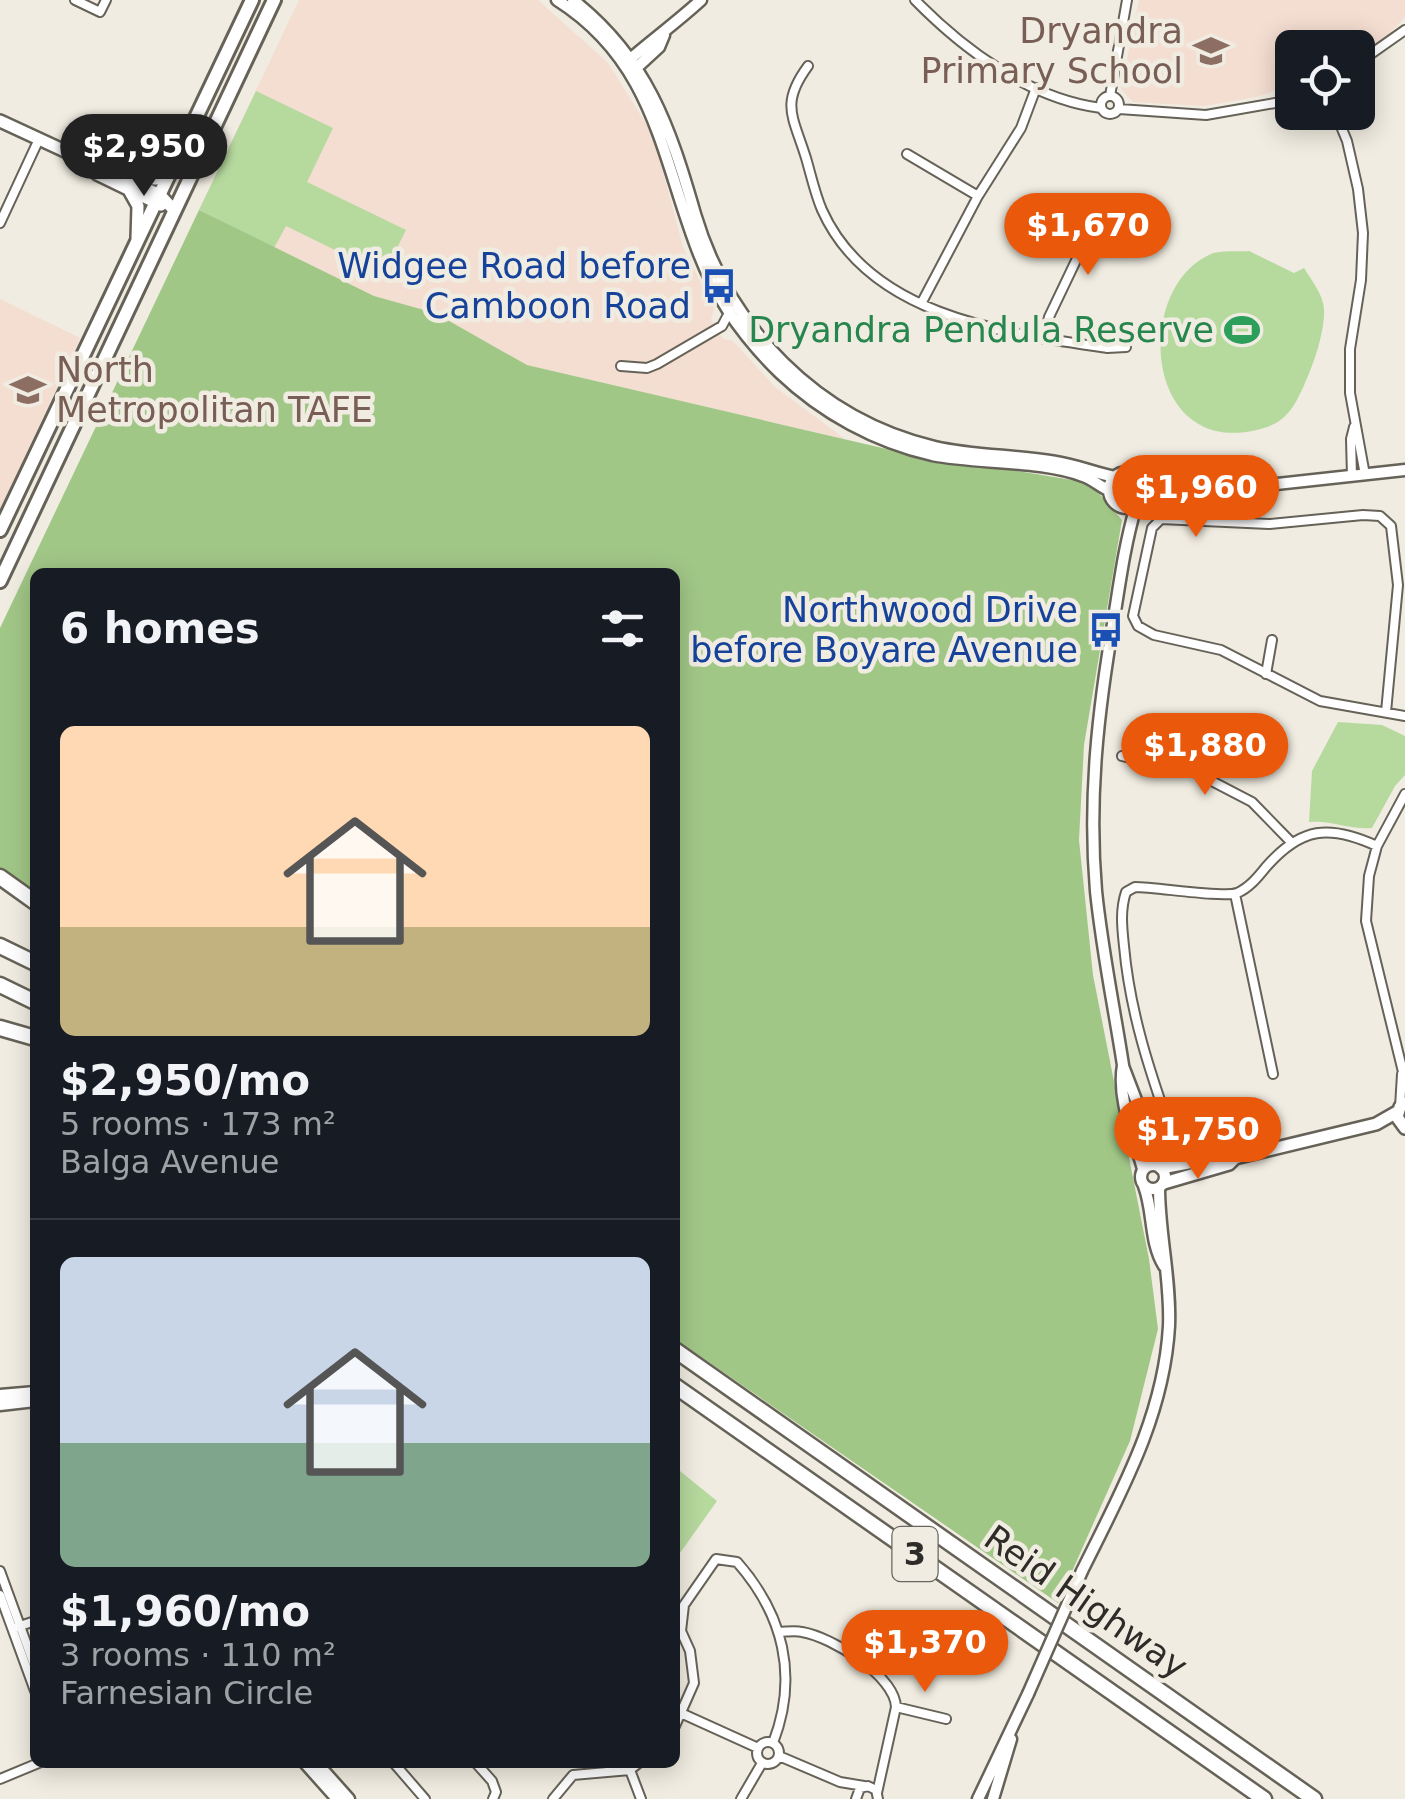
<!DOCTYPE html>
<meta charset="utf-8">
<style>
:root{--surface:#171b24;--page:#20242c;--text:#f1f3f6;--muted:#9ea1a6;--line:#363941;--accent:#ea580c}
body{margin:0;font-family:"DejaVu Sans",sans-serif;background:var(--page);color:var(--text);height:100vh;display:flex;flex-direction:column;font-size:38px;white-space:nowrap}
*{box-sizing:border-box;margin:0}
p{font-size:32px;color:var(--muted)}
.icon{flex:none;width:55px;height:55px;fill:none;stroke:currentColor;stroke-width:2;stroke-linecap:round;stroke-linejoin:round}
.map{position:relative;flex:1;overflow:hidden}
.sheet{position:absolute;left:30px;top:568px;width:650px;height:1200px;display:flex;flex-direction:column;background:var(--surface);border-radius:15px;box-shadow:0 5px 25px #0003}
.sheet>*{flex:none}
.controls{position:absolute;left:1275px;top:30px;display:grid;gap:20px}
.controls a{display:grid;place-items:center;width:100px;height:100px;border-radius:15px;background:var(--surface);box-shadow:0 5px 25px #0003;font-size:50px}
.price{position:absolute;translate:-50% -85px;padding:0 22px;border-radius:35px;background:var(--accent);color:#fff;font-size:32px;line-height:65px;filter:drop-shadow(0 2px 5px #0008)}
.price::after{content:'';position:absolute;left:50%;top:60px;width:30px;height:22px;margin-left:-15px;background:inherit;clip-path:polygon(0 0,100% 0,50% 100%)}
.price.selected{background:#222;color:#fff}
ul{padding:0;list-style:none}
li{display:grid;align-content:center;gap:20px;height:530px;padding:0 30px}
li+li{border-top:2px solid var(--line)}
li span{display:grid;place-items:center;height:310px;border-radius:15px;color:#555}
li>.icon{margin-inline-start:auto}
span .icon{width:180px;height:180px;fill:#fffc;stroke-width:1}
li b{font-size:42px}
h2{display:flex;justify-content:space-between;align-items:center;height:120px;padding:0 30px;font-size:42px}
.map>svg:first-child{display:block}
.education{fill:#f4ddd1}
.green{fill:#b6d99e}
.forest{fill:#a1c787}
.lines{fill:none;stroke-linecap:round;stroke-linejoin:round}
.minor-casing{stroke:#666258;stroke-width:12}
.tertiary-casing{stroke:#666258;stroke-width:15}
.secondary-casing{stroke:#666258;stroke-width:16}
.primary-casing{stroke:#666258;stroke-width:18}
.motorway-casing{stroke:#666258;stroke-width:19}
.minor{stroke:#fff;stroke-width:8}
.tertiary{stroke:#fff;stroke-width:10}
.secondary{stroke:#fff;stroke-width:11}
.primary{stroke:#fff;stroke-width:12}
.motorway{stroke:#fff;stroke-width:14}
.tertiary-bridge-casing{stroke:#666258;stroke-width:15;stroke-linecap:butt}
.tertiary-bridge{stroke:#fff;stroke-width:10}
.labels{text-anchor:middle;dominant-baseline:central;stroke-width:9;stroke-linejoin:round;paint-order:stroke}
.shield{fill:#f0ece1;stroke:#686660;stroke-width:2.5}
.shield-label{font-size:32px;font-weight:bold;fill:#2e2c28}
.education-label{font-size:35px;fill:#785e54;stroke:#f0ece1;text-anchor:end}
.transit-label{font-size:35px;fill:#164399;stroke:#f0ece1;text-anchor:end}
.leisure-label{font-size:35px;fill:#27864d;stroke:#f0ece1;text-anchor:end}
.street-label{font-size:35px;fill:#2e2c28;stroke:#f0ece1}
</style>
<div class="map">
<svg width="1405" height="1799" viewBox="0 0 1405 1799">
<rect width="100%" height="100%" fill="#f0ece1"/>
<!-- education -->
<path class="education" d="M299 0H538L608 63 653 135 683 247 714 309 711 320 723 339 733 341 775 387 845 439 527 365 435 313 374 296 199 210Z
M1139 0H1405V17L1390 33 1358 55V48H1292V85L1256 97 1204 106 1133 102 1121 89Z
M0 299 80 338 0 509Z"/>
<!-- green -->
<path class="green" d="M256 91 333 128 307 182 406 230 384 274 286 226 274 248 199 210Z
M1249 251 1294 273 1304 268C1311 280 1323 294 1324 309 1325 328 1316 358 1308 376 1293 411 1286 426 1246 432 1142 446 1136 286 1211 254 1221 250 1238 252 1249 251Z
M1338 722 1382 725 1405 736V775L1395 786 1372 828C1350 830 1331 820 1309 822L1312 771Z
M675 1467 717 1501 675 1560Z"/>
<!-- forest -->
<path class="forest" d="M199 210 374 296 435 313 527 365 891 450 1090 483 1122 520 1084 745 1079 840 1093 975 1149 1259 1158 1329 1130 1441 1058 1603 675 1339V572H35V898L0 874V628Z"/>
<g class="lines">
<defs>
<path id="minor" d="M75 0 100 12 106 0
M915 0C964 50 1030 99 1101 108
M1358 63 1405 30
M808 66C780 104 793 116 806 158 811 175 815 194 822 210 870 317 1005 333 1107 348L1126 347
M1101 105a9 9 0 1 1 18 0a9 9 0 1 1-18 0Z
M1110 96 1127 0
M1119 109 1206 115 1292 100
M1335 112 1347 141 1358 189 1363 233 1361 280 1350 349V393L1365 475
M907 154 978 196
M0 223 39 139
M922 302 978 196 1021 128 1036 88
M1044 339 1049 317 1092 227 1104 223 1141 230
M621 366 647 368 657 364 722 326 729 313
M1352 476 1351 439 1354 427
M1266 674 1272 640
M1386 712 1398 585 1391 526 1380 516 1363 515 1269 524 1161 519 1152 528 1133 616 1138 626 1154 635 1221 650 1320 701 1405 716
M1122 756 1143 761 1177 763 1252 802 1290 841
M1405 794 1377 846 1369 876 1366 921 1405 1080
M1235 894 1273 1074
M1400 1107 1402 1074
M1172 1135C1150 1072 1130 1013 1124 946 1122 927 1120 910 1126 892L1135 887C1156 887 1223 898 1237 893 1249 888 1258 877 1266 867 1301 827 1329 824 1377 846
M0 1571 35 1667
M0 1595 35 1691
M17 1627 35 1621
M779 1632C786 1632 795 1630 802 1632 832 1637 895 1676 896 1707L877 1793
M896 1707 946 1719
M683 1714 758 1748
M675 1726 694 1683 690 1651 681 1631 684 1605 716 1559 737 1562C783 1614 799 1676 773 1743
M757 1753a11 11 0 1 1 22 0a11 11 0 1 1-22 0Z
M779 1756 840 1782 864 1786
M393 1762 425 1799
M475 1762 492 1781 496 1792 493 1799
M630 1770 641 1799
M0 1779 41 1762
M553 1799 573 1775 630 1770 640 1762
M741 1799 762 1763
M856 1799 860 1788 868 1786 876 1790 878 1799"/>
<path id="tertiary" d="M557 0C655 62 661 157 699 254 716 298 745 339 780 373 822 413 875 442 932 455 978 464 1041 460 1083 476 1092 479 1101 487 1110 491
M573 0C647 58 670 127 695 214 729 328 817 419 935 447 974 456 1016 455 1056 462 1076 465 1095 473 1115 477
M628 61C652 40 677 22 701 0
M633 71 659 47 664 35
M1109 490a18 18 0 1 1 36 0a18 18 0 1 1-36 0Z
M1142 480 1165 478 1176 482 1268 485 1405 470
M1145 493 1175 482
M1136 506C1125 543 1120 580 1114 618 1098 710 1088 798 1096 891 1102 950 1114 1007 1123 1065 1117 1100 1134 1136 1143 1169
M1123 1066 1146 1126 1148 1153 1154 1165
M1141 1177a12 12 0 1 1 24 0a12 12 0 1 1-24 0Z
M1144 1186C1154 1212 1149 1241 1164 1266
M0 1395 35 1392
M0 1405 35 1401
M1082 1571C1121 1492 1164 1416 1169 1326 1171 1279 1159 1234 1159 1188
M304 1762 337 1799
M316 1762 349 1799
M978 1799 1028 1694
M993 1799 1011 1739"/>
<path id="secondary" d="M0 121 160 195 174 210
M97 174 161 205
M130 177 155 179 169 176
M129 190 138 206 137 238
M1405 1103 1400 1107 1397 1117 1405 1128
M1161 1168 1226 1156 1235 1158
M1164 1183 1229 1164 1235 1158 1376 1124 1397 1112"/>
<path id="primary" d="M0 530 252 0
M0 581 274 0"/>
<path id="motorway" d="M0 877 35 902
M0 946 35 963
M0 985 35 1002
M0 1028 35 1038
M675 1350 1314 1799
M675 1386 1264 1799"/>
</defs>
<!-- minor casing -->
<use href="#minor" class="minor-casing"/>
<!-- tertiary casing -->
<use href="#tertiary" class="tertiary-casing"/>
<!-- secondary casing -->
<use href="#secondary" class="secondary-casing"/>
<!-- primary casing -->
<use href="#primary" class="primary-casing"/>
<!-- motorway casing -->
<use href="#motorway" class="motorway-casing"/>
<!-- minor -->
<use href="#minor" class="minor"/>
<!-- tertiary -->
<use href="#tertiary" class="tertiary"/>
<!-- secondary -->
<use href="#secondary" class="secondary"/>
<!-- primary -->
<use href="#primary" class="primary"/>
<!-- motorway -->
<use href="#motorway" class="motorway"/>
<defs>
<path id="tertiary-bridge" d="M1028 1694 1082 1571"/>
</defs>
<!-- tertiary-bridge casing -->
<use href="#tertiary-bridge" class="tertiary-bridge-casing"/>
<!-- tertiary-bridge -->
<use href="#tertiary-bridge" class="tertiary-bridge"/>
</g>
<!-- icons -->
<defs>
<symbol id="school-bare" viewBox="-9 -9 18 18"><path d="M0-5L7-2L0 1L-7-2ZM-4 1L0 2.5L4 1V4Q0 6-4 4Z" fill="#8d6e63" stroke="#f0ece1" stroke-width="2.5" paint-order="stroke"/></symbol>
<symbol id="bus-bare" viewBox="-9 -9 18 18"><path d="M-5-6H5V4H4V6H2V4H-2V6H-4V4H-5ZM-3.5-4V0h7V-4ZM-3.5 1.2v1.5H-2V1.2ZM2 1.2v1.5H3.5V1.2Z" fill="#1a4fb4" stroke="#f0ece1" stroke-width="2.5" paint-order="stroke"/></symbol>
<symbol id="stadium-bare" viewBox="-9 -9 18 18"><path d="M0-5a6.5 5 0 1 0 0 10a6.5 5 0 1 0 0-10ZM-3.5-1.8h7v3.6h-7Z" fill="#2e9e5b" stroke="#f0ece1" stroke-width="2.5" paint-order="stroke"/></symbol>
<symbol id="university-bare" viewBox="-9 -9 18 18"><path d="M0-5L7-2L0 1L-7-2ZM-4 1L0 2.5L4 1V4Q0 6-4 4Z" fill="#8d6e63" stroke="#f0ece1" stroke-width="2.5" paint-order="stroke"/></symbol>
</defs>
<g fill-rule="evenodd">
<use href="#school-bare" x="1186" y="26" width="50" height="50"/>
<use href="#bus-bare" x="694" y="261" width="50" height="50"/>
<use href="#stadium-bare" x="1217" y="305" width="50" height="50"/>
<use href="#university-bare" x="3" y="365" width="50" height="50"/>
<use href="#bus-bare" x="1081" y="605" width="50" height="50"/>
</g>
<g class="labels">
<!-- shield labels -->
<rect class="shield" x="892.5" y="1527" width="45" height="54" rx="8"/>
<g class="shield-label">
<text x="915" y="1554">3</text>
</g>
<!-- education labels -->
<g class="education-label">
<text x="1183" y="31">Dryandra<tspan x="1183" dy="40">Primary School</tspan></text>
<text x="56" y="370" text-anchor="start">North<tspan x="56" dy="40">Metropolitan TAFE</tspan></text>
</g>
<!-- transit labels -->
<g class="transit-label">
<text x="691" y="266">Widgee Road before<tspan x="691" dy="40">Camboon Road</tspan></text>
<text x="1078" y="610">Northwood Drive<tspan x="1078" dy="40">before Boyare Avenue</tspan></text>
</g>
<!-- leisure labels -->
<g class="leisure-label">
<text x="1214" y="330">Dryandra Pendula Reserve</text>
</g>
<!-- street labels -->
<g class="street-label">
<text transform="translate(1086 1602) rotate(35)">Reid Highway</text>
</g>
</g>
</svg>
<div class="controls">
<a><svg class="icon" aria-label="locate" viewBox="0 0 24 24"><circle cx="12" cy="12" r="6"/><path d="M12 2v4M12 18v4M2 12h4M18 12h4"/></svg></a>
</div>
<b class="price selected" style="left:144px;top:199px">$2,950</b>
<b class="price" style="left:1088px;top:278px">$1,670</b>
<b class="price" style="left:1196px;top:540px">$1,960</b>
<b class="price" style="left:1205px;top:798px">$1,880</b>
<b class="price" style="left:1198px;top:1182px">$1,750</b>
<b class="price" style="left:925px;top:1695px">$1,370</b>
<section class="sheet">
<h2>6 homes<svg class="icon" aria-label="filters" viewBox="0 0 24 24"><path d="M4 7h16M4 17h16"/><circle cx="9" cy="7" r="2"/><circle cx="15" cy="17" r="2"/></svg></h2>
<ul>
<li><span style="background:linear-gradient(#ffd9b3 65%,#c2b280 0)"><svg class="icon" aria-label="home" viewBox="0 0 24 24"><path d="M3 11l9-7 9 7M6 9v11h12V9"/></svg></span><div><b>$2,950/mo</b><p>5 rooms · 173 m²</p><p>Balga Avenue</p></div></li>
<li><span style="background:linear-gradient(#c9d6e8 60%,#7fa58c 0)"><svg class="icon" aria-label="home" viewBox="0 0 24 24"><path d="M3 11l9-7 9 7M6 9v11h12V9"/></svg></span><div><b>$1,960/mo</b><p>3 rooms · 110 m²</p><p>Farnesian Circle</p></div></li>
</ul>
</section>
</div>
